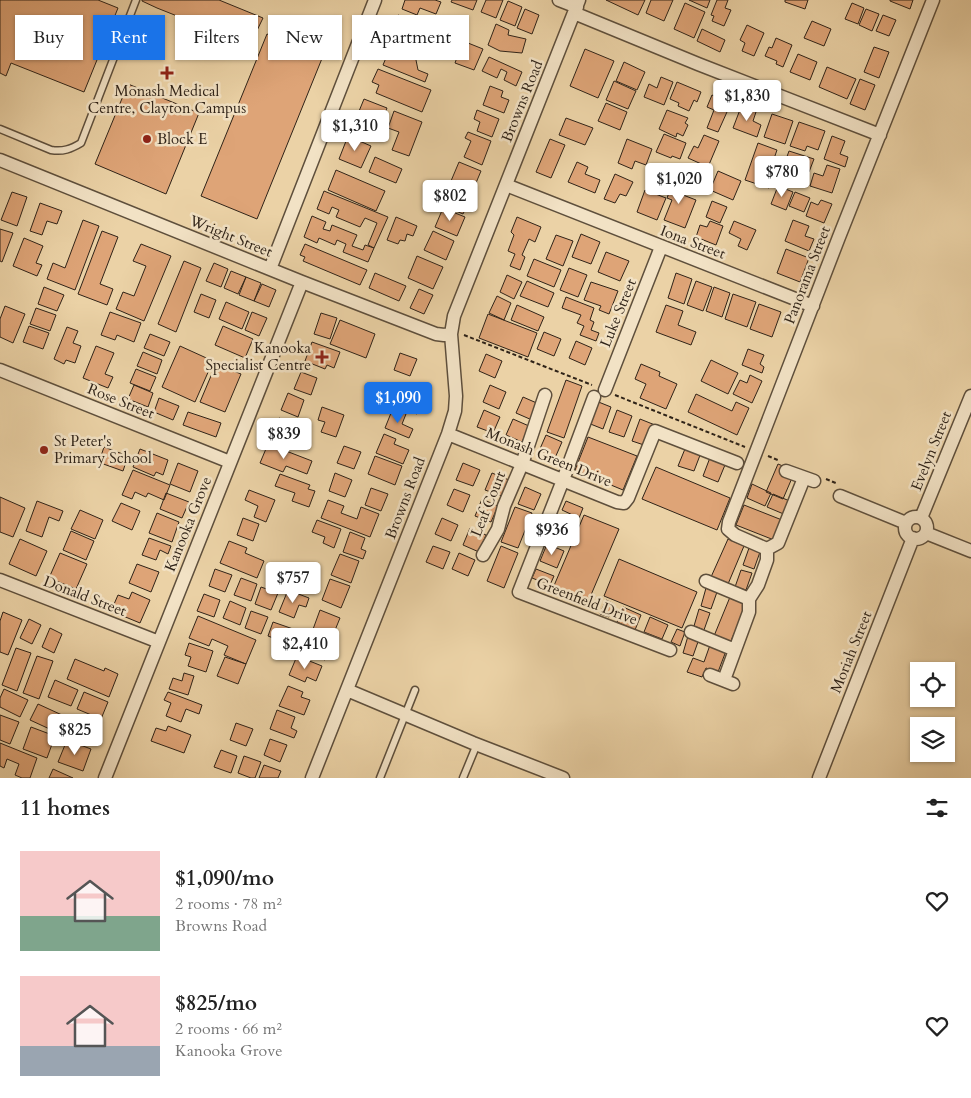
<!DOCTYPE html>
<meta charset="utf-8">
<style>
:root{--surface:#fff;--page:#f6f6f6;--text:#222;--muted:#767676;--accent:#1a73e8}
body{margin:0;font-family:Cardo,serif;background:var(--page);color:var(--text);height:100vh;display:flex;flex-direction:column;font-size:19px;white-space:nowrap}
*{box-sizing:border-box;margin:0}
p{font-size:16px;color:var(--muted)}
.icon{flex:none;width:28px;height:28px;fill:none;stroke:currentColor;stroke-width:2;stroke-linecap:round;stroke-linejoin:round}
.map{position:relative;height:778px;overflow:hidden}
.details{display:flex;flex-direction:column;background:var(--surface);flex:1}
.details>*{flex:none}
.hud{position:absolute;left:15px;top:15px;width:500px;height:45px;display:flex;gap:10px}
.fabs{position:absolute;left:910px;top:662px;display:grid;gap:10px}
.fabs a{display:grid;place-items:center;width:45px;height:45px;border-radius:0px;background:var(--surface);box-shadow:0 1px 4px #0004;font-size:25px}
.price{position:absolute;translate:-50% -42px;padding:0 11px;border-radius:5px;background:#fff;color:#222;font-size:16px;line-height:32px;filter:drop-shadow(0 1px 2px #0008)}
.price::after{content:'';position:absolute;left:50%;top:30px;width:15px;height:11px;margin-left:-8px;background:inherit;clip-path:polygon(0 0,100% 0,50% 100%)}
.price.selected{background:var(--accent);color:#fff}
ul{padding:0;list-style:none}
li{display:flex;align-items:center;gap:15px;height:125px;padding:0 20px}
li span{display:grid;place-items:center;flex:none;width:140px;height:100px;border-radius:0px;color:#555}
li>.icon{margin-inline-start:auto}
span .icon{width:60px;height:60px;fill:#fffc;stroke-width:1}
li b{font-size:21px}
h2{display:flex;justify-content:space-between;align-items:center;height:60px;padding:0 20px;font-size:21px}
.tag{padding:0 18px;border-radius:0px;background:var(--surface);box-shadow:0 1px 4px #0004;font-size:18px;line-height:45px}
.tag.selected{background:var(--accent);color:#fff}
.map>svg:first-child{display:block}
.building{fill:#dea477;stroke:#2f2318}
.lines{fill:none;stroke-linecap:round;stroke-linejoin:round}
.lane-casing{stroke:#5e4f3c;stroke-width:9}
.street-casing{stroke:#5e4f3c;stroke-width:15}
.path{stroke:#2f2318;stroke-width:2;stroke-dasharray:4 2.5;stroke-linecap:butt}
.lane{stroke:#f2e2c5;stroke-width:6}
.street{stroke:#f2e2c5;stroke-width:12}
.poi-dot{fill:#8f2418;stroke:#f2e2c5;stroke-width:2}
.labels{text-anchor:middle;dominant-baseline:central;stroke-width:5;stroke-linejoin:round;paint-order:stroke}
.poi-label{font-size:15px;fill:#2f2318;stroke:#f2e2c5;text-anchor:start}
.street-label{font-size:15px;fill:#2f2318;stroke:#f2e2c5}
</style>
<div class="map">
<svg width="971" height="778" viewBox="0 0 971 778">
<rect width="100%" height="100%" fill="#ebd2a6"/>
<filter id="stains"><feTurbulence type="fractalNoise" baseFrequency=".004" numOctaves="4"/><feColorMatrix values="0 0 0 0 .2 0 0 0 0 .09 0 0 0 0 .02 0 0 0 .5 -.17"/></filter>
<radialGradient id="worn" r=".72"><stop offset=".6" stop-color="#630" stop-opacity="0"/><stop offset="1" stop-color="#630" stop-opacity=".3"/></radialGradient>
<!-- building -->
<path class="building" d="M0 0H98L118 8 84 92 11 63 6 76 0 73Z
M142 0H219L263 18 250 45 157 8 142 1Z
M405 0H435L441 2 436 14 420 8 417 15 402 9Z
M452 0H477L473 10 451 2Z
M486 0H503L496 18 481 12Z
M606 0H645L638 15Z
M651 0H673L664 21 646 13Z
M689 0H710L707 8Z
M717 0H728L725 8 731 10 724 26 712 21 714 16 711 15Z
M785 0H808L805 9 785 2Z
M890 0H913L910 9 890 1Z
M508 1 522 7 515 26 500 20Z
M685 3 705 12 694 38 674 29Z
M852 3 864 8 858 24 845 19Z
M525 9 539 15 532 34 517 28Z
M866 9 879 14 872 31 859 25Z
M398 15 419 23 413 41 391 33Z
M883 15 896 20 889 36 876 31Z
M812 21 831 29 824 46 804 38Z
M496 24 509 30 508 35 526 39 522 53 500 51 488 45Z
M747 25 764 33 754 56 742 51 745 43 740 40Z
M702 29 725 40 720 52 697 41Z
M424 31 451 44 445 57 418 44Z
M267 34 323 56 257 219 201 196Z
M776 38 792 45 783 67 776 64 777 61 765 56 769 47 772 48Z
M463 41 483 49 474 70 455 63Z
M391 46 415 55 418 70 428 74 425 82 383 65Z
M874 47 889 52 879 78 864 72Z
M585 49 614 61 598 98 570 86Z
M798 54 817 62 810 80 790 72Z
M489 57 522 72 516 86 504 80 507 72 501 69 497 78 482 71Z
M624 62 645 72 637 90 616 81Z
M827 67 856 79 847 99 819 87Z
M378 69 431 90 422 112 376 93 379 85 372 82Z
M661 77 673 82 664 105 644 97 649 84 657 88Z
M860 79 875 85 865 110 850 104Z
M614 81 636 91 628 109 606 100Z
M677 82 701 92 697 102 694 100 689 111 678 106 679 103 670 99Z
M128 84 199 113 166 194 95 164Z
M490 86 503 91 501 97 509 100 504 113 483 105Z
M712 95 731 103 718 132 707 128 714 110 707 107Z
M364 99 387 108 378 130 355 121Z
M606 103 627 112 620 130 598 121Z
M741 107 756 112 753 121 761 125 757 137 733 128Z
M477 110 499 119 492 137 477 131 480 122 474 119Z
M667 110 688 118 685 123 688 125 683 136 677 133 676 137 659 129Z
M394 111 422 122 409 156 392 150 399 132 388 128Z
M772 114 793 121 785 144 764 137Z
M566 118 593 128 585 145 559 135Z
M799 122 825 131 818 150 807 146 805 151 790 146Z
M468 132 491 141 482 165 464 157 471 141 465 138Z
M664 134 686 143 680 159 672 156 671 158 656 152Z
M704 135 719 141 708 167 688 158 694 146 698 148Z
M348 136 371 146 361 168 339 159Z
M832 136 845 141 840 154 848 157 845 167 824 159Z
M550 139 565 145 551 178 536 172Z
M627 139 652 149 646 165 635 161 632 169 618 163Z
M758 143 777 150 769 173 773 174 769 188 745 180Z
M789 151 814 159 809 172 800 169 796 181 780 176Z
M375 157 402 169 396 183 369 172Z
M459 162 481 171 473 190 451 181Z
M577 162 588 167 585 174 600 180 595 193 568 182Z
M827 165 840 169 832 193 810 186 814 173 823 176Z
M336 170 385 191 376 211 328 190Z
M718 171 741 181 733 200 710 190Z
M615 174 633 182 626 196 620 194 615 203 604 199Z
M676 175 684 178 678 193 696 200 685 228 664 220 672 200 667 198Z
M450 186 472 195 463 214 442 205Z
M778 186 793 192 786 210 771 204Z
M645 190 666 198 657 220 637 212Z
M324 191 388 217 374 248 368 245 377 223 365 218 360 227 336 217 339 210 332 207 329 214 317 209Z
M12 192 27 197 17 226 1 220Z
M795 192 810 198 804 212 789 206Z
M821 200 832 204 824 223 806 216 811 202 818 205Z
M712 201 727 207 720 223 706 217Z
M40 203 62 211 57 224 47 221 42 235 30 231Z
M443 208 465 217 457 236 435 227Z
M312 216 326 222 323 229 330 231 332 225 357 235 352 246 363 250 365 245 374 248 368 262 343 252 346 244 337 240 335 245 319 238 317 243 304 237Z
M396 217 417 226 413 236 407 234 405 241 400 240 398 244 387 240Z
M517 217 541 227 535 242 529 239 522 255 525 257 520 270 510 266 515 254 508 251 514 235 511 232Z
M83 220 99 226 75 290 47 279 53 263 65 268Z
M793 220 809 226 805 236 814 239 809 251 785 241Z
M710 221 723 226 716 245 696 237 700 225 707 227Z
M734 221 756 230 747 250 738 246 741 239 729 233Z
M0 229 13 233 2 262 0 261Z
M102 231 118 237 100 284 113 289 107 305 78 294Z
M433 231 454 241 446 260 424 250Z
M581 234 600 242 591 264 572 257Z
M556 235 573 241 563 266 546 259Z
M24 238 43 246 36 263 42 265 37 276 13 266Z
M141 244 171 256 144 321 116 309 123 292 134 296 146 266 133 261Z
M305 244 367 270 360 285 303 261 305 257 300 255Z
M786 249 809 258 800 282 777 273Z
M606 252 629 261 620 281 598 272Z
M417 256 443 267 433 289 408 278Z
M534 259 561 270 554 287 527 276Z
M184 261 201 268 176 332 158 324Z
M214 263 228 269 221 287 206 281Z
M569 268 587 275 578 297 560 290Z
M231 271 246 277 238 294 224 288Z
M375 273 406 286 399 301 369 288Z
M676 273 692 279 684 304 668 298Z
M507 275 522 282 514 299 500 292Z
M246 277 261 283 254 301 239 295Z
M527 281 554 293 548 307 520 296Z
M696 281 712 287 703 311 687 305Z
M591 282 618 291 609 314 599 310 601 306 584 300Z
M262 284 276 290 269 307 254 301Z
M44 287 64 295 57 311 38 304Z
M714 287 730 293 722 317 706 311Z
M419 289 433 295 424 314 410 308Z
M201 294 216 300 209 318 194 312Z
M733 294 756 302 747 327 725 319Z
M497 296 511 303 504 320 489 313Z
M566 297 594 308 590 320 594 322 591 330 599 333 596 341 580 335 584 326 577 323 581 315 562 308Z
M226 302 249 312 242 329 219 319Z
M759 304 781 312 772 337 750 329Z
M517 305 544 317 538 331 511 320Z
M666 305 683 311 678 325 696 332 691 345 656 332Z
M5 306 25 314 13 343 0 337V319Z
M36 308 56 315 50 331 30 324Z
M110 312 141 323 134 342 117 335 115 340 101 335Z
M252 312 267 318 259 336 245 330Z
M321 313 337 318 330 339 314 334Z
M488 314 537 333 528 357 479 338Z
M340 320 375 334 366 358 330 344Z
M29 326 49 333 43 349 23 342Z
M223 326 253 339 245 358 215 345Z
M67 327 78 331 73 343 81 346 75 363 66 360 64 364 54 359Z
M544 332 561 339 554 356 537 349Z
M150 334 170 342 164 356 144 348Z
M576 341 592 348 585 365 569 358Z
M312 342 340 352 334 368 327 365 325 369 305 361Z
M96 346 114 353 105 374 113 377 108 388 83 378Z
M180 346 213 361 195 402 162 387Z
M748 349 764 355 760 364 764 367 762 373 742 365Z
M143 352 162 360 157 374 137 366Z
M400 353 417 359 410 376 394 370Z
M486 354 502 361 495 378 479 371Z
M711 360 738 373 728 394 701 381Z
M216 364 241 374 225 412 200 402Z
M641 364 660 372 659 376 677 384 666 409 640 398 646 384 635 379Z
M136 369 156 377 150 391 130 383Z
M301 372 317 378 311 395 294 389Z
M750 375 762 381 752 403 733 394 740 380 747 383Z
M566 380 582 386 564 438 547 432Z
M404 384 426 393 417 414 396 405Z
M134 385 153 393 148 407 128 399Z
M490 385 506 392 499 409 483 402Z
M288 393 304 400 298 417 281 410Z
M696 394 732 411 736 402 749 408 737 435 688 412Z
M523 397 539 404 532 420 516 413Z
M159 398 179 406 173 420 154 412Z
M596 401 611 407 603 429 588 423Z
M322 407 344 415 336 437 321 432 325 422 318 420Z
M393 408 406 414 402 424 413 429 409 438 385 428Z
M484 410 500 417 493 433 477 427Z
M617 410 632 416 624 437 609 432Z
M188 412 221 423 216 437 183 425Z
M279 418 295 424 289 441 272 435Z
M513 419 529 426 522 442 506 435Z
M640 419 655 425 647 446 632 441Z
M384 434 396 439 394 444 409 450 403 464 376 453Z
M546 435 562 442 555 458 539 451Z
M588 437 637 456 623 490 575 470Z
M268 444 312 461 307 474 286 466 283 472 260 463Z
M687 444 702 450 694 471 678 466Z
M344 446 361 452 354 469 337 463Z
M104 447 128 456 123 471 95 461 97 455 101 456Z
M140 449 168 460 163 475 156 472 154 476 133 467Z
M711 455 727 460 718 482 703 476Z
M375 456 402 466 395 485 368 474Z
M178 463 198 471 190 492 170 484Z
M463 463 480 470 473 486 456 480Z
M778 464 795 471 783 499 766 492Z
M656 467 730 498 717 530 642 499Z
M133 470 170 485 164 500 148 493 146 497 135 492 132 499 122 495Z
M335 473 352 480 345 497 329 491Z
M492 473 509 480 502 496 485 490Z
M280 474 310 485 308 489 315 491 309 507 292 501 295 493 275 486Z
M752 484 771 493 765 506 747 498Z
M525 487 541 494 534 510 518 504Z
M371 488 388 494 381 511 365 505Z
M454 489 470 495 463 512 447 505Z
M249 490 275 500 266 522 254 517 258 506 245 500Z
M166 493 189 502 182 518 160 509Z
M773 494 792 502 786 515 767 507Z
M0 497 25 508 13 537 0 532Z
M482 499 498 506 491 522 475 516Z
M328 500 344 506 341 513 357 519 361 507 379 514 370 537 321 518Z
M37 501 63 511 59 521 49 517 42 537 26 531Z
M566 501 583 508 579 518 562 510Z
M121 503 140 511 132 530 112 521Z
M744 505 782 520 774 540 736 525Z
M515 507 532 513 518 548 501 542Z
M80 510 103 520 95 539 71 529Z
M157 513 179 522 172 542 149 533Z
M584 515 619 529 588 602 553 588Z
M243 518 259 524 253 541 237 535Z
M442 518 458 525 451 541 435 534Z
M559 519 576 527 569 543 552 536Z
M317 520 341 529 334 548 323 543 325 537 312 532Z
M470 528 486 535 479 552 463 545Z
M71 531 94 541 86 560 63 550Z
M350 532 365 538 361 549 366 551 363 559 343 552Z
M149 538 171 546 168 554 160 550 156 560 142 555Z
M20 539 47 551 36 576 9 564Z
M728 539 744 546 728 584 711 577Z
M229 541 247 548 245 553 264 561 257 578 220 563Z
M547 544 564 551 557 568 540 561Z
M433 546 450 552 443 569 426 562Z
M501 546 518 553 504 588 487 581Z
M749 548 760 552 754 569 743 565Z
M60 553 87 564 76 589 49 578Z
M459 553 475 560 468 576 452 569Z
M340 554 359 561 351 583 331 575Z
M619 559 697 592 682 628 604 596Z
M137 564 159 572 151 592 129 583Z
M215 569 232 575 225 592 209 586Z
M536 569 554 576 550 585 532 578Z
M741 570 752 573 746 590 735 587Z
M241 578 257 584 251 601 234 595Z
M330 579 350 586 341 608 322 600Z
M261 587 278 593 271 610 255 604Z
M706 588 717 592 711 609 701 606Z
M288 590 309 598 306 607 299 605 294 618 279 612Z
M132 592 150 600 140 623 111 611 118 595 129 599Z
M204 594 220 600 214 617 197 611Z
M730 597 747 604 730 643 714 636Z
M606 600 614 604 609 617 600 614Z
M230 601 246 608 240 625 223 618Z
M623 607 641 615 635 630 617 622Z
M699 609 710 613 704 630 694 626Z
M320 610 340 618 331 640 312 632Z
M251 611 268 617 261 634 245 628Z
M3 612 22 620 8 655 0 652V621Z
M198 616 256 640 246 664 224 655 228 646 212 639 209 646 189 638Z
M650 617 668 625 662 639 644 632Z
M29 619 41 625 32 644 20 638Z
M273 622 296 630 293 640 288 638 286 643 268 636Z
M50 628 62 634 54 653 42 647Z
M677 629 685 632 680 646 671 642Z
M304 633 331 644 325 660 297 650Z
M688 636 699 639 693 656 683 653Z
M189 643 213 651 206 672 188 666 191 657 185 655Z
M710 645 726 651 718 672 706 668 702 677 687 672 693 658 704 662Z
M16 648 31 653 17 691 2 685Z
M37 656 53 661 39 699 23 693Z
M297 656 322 666 316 681 307 677 305 682 289 675Z
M225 657 246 664 238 684 217 676Z
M75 659 104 671 105 668 118 674 109 697 67 679Z
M184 673 194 676 188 695 169 689 173 678 182 681Z
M55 680 78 690 71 706 48 697Z
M288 686 303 692 301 697 310 700 304 715 279 706Z
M4 689 28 700 20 717 0 707V698Z
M84 692 108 702 101 719 77 709Z
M168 692 202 705 199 714 186 709 181 722 166 716 171 703 164 700Z
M38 704 62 715 54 731 30 720Z
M277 710 295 717 291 728 297 731 294 738 270 729Z
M0 715 19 722 10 744 0 740Z
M74 716 98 728 90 744 66 732Z
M236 723 253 729 246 746 230 740Z
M168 726 191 735 184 753 151 741 156 728 166 731Z
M31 727 55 736 47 758 23 749Z
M270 739 287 745 280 762 264 755Z
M67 740 91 749 83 771 58 762Z
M0 743 37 758 30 778H22L15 775 19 764 7 759 4 768 0 766Z
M221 750 237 756 231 773 214 767Z
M244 756 261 762 255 778H251L238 773Z
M264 765 281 771 278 778H259Z
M53 769 73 778H49Z"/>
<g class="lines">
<defs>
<path id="lane" d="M0 129 51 150C63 152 71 149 81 143L136 0
M380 778 415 690
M463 778 477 744"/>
<path id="street" d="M559 0 577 7
M574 13 698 64 880 135
M0 160 302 282 436 334 444 335 451 334
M506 185 813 306
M270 269 375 0
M0 370 230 462
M605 390 661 247
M594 397 563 480 519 592 670 650
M448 434 617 502 624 503 628 498 655 431 737 463
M786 471 814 481
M840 496 906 523
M905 528a11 11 0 1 1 22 0a11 11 0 1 1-22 0Z
M921 518 971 396
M926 533 971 551
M767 549 735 535 728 529 729 522 839 237 933 0
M483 555 498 529 504 506 522 464 545 395
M0 580 159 642
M706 581 749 599
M691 632 735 650
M710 675 733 684
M724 680 749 612V599L758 585 767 560V549L778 543 804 478
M347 690 473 743 563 778
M105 778 302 282
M312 778 448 434 455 411 456 396 451 334 454 316 579 0
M819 778 913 538"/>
</defs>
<!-- lane casing -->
<use href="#lane" class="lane-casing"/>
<!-- street casing -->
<use href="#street" class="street-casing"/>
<!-- path -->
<path class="path" d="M464 335 592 385
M615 395 745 447
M768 456 780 461
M826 479 838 484"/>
<!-- lane -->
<use href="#lane" class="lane"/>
<!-- street -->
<use href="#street" class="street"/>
</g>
<!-- markers -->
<g class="poi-dot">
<path d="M164.5 65.5h5v5h5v5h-5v5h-5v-5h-5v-5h5z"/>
<circle cx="147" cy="139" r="5"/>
<path d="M319.5 349.5h5v5h5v5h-5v5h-5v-5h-5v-5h5z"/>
<circle cx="44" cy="450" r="5"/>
</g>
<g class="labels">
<!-- poi labels -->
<g class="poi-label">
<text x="167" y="91" text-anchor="middle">Monash Medical<tspan x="167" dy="17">Centre, Clayton Campus</tspan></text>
<text x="157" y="139">Block E</text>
<text x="311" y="348" text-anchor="end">Kanooka<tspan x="311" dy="17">Specialist Centre</tspan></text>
<text x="54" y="441">St Peter's<tspan x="54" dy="17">Primary School</tspan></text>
</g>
<!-- street labels -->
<g class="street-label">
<text transform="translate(522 101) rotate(-68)">Browns Road</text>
<text transform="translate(231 236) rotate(22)">Wright Street</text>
<text transform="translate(693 242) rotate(21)">Iona Street</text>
<text transform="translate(807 275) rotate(-69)">Panorama Street</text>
<text transform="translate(618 313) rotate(-68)">Luke Street</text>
<text transform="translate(121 401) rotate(22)">Rose Street</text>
<text transform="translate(931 451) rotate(-68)">Evelyn Street</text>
<text transform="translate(549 457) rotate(22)">Monash Green Drive</text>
<text transform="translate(405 498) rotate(-69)">Browns Road</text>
<text transform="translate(488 504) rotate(-68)">Leaf Court</text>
<text transform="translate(188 524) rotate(-68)">Kanooka Grove</text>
<text transform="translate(85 596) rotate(21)">Donald Street</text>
<text transform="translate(587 601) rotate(21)">Greenfield Drive</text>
<text transform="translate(851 652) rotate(-68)">Moriah Street</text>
</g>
</g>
<rect width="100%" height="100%" filter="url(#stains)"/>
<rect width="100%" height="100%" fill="url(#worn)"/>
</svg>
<div class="fabs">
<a><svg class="icon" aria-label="locate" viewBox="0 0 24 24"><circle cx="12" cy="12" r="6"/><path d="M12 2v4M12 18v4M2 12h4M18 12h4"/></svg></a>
<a><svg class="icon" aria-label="layers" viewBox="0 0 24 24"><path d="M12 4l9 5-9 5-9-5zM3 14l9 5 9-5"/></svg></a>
</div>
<b class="price" style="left:747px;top:122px">$1,830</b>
<b class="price" style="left:355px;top:152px">$1,310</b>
<b class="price" style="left:782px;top:198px">$780</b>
<b class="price" style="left:679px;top:205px">$1,020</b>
<b class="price" style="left:450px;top:222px">$802</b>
<b class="price selected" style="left:398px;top:424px">$1,090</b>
<b class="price" style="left:284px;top:460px">$839</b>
<b class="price" style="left:552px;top:556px">$936</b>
<b class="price" style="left:293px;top:604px">$757</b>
<b class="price" style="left:305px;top:670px">$2,410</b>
<b class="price" style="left:75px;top:756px">$825</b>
<div class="hud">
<a class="tag">Buy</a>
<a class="tag selected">Rent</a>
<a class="tag">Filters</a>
<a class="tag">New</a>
<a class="tag">Apartment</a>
</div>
</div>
<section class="details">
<h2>11 homes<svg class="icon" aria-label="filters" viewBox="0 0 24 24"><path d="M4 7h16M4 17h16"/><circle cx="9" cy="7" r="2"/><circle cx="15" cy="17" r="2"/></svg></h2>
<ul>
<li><span style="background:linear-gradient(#f6c9c9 65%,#7fa58c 0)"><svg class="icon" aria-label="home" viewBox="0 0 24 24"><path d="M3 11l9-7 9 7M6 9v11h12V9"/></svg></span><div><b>$1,090/mo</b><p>2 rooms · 78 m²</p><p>Browns Road</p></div><svg class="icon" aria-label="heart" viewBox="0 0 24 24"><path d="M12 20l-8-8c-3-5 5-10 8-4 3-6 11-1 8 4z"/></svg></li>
<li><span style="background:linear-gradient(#f6c9c9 70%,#9aa5b1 0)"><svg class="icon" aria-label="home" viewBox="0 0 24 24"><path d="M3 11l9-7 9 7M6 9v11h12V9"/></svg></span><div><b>$825/mo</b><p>2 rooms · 66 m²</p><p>Kanooka Grove</p></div><svg class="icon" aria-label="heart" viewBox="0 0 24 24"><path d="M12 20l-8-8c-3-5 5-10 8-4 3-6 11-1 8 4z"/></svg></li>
</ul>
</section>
